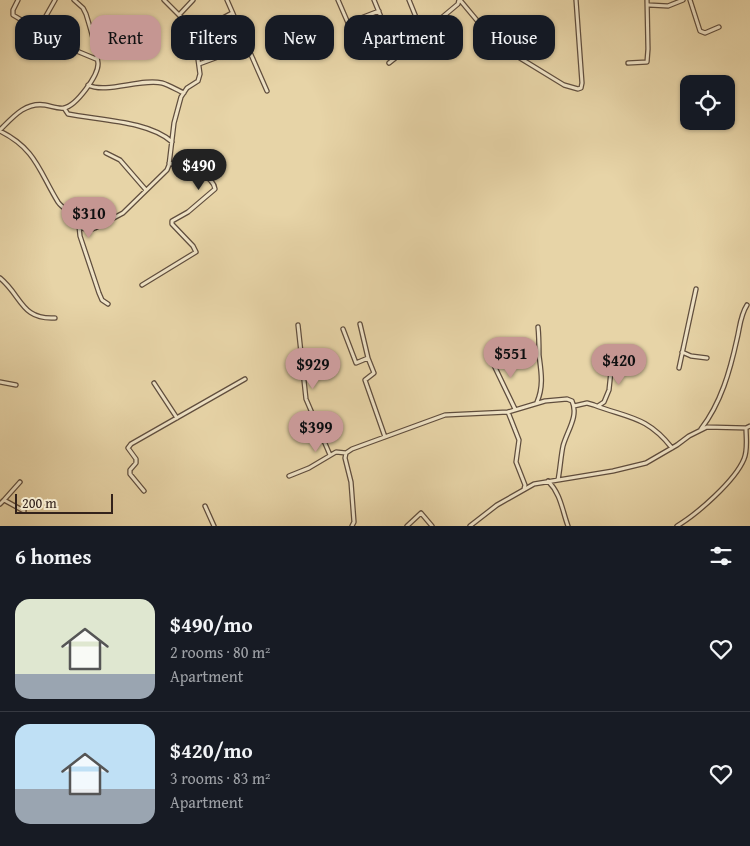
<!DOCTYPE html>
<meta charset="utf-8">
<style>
:root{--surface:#171b24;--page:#242831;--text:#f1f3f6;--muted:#9ea1a6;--line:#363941;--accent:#c59692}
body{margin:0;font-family:"Gentium Book Plus",serif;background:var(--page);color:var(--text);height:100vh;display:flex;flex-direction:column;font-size:19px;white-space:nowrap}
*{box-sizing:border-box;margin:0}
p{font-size:16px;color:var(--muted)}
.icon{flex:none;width:28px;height:28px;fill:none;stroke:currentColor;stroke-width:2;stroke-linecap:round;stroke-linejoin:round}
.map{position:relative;height:526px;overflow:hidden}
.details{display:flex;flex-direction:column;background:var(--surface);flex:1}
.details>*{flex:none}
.guide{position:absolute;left:15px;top:15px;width:720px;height:45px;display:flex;gap:10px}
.buttons{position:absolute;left:680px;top:75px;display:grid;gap:10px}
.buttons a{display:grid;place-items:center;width:55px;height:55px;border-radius:10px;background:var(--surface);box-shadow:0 1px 4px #0004;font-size:25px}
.scale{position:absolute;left:15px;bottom:12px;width:98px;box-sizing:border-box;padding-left:5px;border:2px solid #33221b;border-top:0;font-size:14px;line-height:18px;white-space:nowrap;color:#33221b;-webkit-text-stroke:4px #efe3c6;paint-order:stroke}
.price{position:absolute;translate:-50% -42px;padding:0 11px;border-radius:18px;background:var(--accent);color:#111;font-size:16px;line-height:32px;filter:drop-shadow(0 1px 2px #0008)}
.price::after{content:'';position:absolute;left:50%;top:30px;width:15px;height:11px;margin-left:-8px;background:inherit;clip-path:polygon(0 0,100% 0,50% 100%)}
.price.active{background:#222;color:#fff}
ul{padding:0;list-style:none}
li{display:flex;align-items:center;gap:15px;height:125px;padding:0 15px}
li+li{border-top:1px solid var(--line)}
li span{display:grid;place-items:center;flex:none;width:140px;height:100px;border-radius:15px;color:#555}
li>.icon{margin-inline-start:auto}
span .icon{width:60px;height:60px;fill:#fffc;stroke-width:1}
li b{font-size:21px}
h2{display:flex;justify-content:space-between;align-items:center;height:60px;padding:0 15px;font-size:21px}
.tag{padding:0 18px;border-radius:15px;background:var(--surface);box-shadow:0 1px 4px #0004;font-size:18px;line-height:45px}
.tag.active{background:var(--accent);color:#111}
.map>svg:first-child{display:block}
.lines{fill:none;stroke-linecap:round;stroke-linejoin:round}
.street-casing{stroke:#604e3e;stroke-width:5.5}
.street{stroke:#efe3c6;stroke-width:3}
</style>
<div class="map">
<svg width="750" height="526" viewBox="0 0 750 526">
<rect width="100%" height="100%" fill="#e7d4a7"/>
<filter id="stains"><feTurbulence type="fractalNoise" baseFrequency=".004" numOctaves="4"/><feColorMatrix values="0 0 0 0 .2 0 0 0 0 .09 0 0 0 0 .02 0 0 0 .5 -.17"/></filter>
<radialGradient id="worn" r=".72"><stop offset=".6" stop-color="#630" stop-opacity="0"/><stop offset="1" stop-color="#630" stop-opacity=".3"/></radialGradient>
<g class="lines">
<defs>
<path id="street" d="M18 0 13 10V15L67 47 96 59
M227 0 267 91
M338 0 348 23 379 11
M374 0 395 51 400 54 408 49 421 35 458 4 459 0
M409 0 422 32 421 35
M460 0 480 24 505 49 564 85 578 89 581 88 582 83 576 0
M690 0 700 31 705 33 719 27
M649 5 668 6 683 0
M179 15 193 0
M38 30 55 0
M194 30 212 24 232 13
M389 63 399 55
M628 63 647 62 648 49 647 0
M199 64 218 57 245 42
M88 85C106 94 141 78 162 83 169 85 177 90 184 93
M64 108 68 114C98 120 150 121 172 142
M0 130C13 117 25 102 45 105 51 106 58 109 64 108 76 106 99 75 98 63 96 47 91 30 86 14L83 8 74 0
M0 131C36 149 39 171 58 202 62 208 68 210 73 215 76 220 77 224 82 228L90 230 95 228 123 213 167 170 169 165 174 123 181 97 187 88 198 81 200 74 194 30 164 0
M106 153 120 160 146 190
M79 226 80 236 99 293 102 300 108 304
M0 278C22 296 21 320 55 318
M142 285 196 252 193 246 172 224V221L188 212 215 189C213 173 182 167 169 163
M360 324 368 358
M298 325 306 399 330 455
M343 329 356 363 368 358 374 373 365 380 385 437
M682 352 691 356 707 358
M490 357 515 409
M679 368 696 289
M0 382 16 385
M154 383 177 418
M537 402C544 386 541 371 539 355 539 346 539 336 538 327
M574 406 587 403 594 405C628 418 647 416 672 448
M598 406 604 402 609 390 611 371 616 350
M508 412 519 440 516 462 525 485 524 489
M701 429C721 403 730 371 737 339 740 327 740 316 747 305
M346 453 345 458 351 482 354 522 352 526
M289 476 309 468 336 452 346 453 352 449 445 415 508 412 545 401 567 399 572 401C579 416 567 431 563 446 561 455 560 470 558 480
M548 481C561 494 562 510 568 526
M144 491 130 474V470L136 463V459L128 448 131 444 245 379
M4 500 20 482
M0 504 4 500 24 511
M205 506 214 526
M407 526 421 513 432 526
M470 526 497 505 534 484 613 471 646 463 677 445 689 436 707 427 746 428 750 426
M677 526C697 514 735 481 744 459 748 450 746 438 746 428"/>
</defs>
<!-- street casing -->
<use href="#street" class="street-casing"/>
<!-- street -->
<use href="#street" class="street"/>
</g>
<rect width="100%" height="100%" filter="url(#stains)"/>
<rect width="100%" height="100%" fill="url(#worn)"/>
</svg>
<div class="buttons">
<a><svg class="icon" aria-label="locate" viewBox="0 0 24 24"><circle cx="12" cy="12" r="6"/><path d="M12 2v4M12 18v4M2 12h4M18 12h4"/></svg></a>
</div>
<div class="scale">200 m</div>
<b class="price active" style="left:199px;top:191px">$490</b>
<b class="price" style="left:89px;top:239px">$310</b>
<b class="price" style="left:511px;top:379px">$551</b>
<b class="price" style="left:619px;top:386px">$420</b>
<b class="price" style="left:313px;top:390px">$929</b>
<b class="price" style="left:316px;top:453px">$399</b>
<div class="guide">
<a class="tag">Buy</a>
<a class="tag active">Rent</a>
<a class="tag">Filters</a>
<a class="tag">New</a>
<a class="tag">Apartment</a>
<a class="tag">House</a>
</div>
</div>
<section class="details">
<h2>6 homes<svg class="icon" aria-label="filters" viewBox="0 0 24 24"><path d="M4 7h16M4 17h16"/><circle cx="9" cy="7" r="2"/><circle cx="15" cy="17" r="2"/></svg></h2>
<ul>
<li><span style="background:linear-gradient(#dfe7d0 75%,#9aa5b1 0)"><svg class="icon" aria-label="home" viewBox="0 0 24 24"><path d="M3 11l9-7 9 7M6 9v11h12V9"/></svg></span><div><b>$490/mo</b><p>2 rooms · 80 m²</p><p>Apartment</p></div><svg class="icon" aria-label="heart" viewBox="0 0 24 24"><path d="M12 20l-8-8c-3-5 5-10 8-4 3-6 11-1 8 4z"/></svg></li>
<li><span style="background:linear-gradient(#bfe0f5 65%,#9aa5b1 0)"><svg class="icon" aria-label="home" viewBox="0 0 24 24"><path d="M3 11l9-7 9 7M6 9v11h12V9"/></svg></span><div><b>$420/mo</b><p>3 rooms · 83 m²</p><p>Apartment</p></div><svg class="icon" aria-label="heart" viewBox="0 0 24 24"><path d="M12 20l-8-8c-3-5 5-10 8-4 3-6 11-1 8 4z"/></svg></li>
</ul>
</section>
